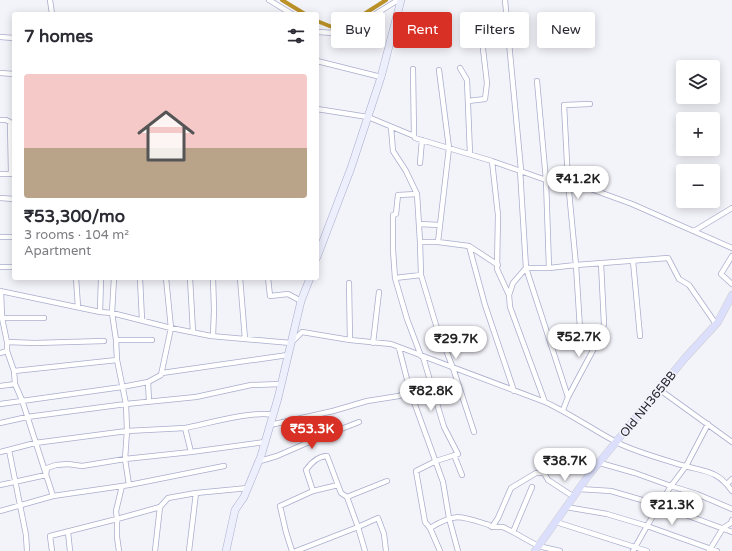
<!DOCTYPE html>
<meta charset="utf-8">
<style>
:root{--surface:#fff;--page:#f7f7f7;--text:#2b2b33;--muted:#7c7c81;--accent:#d93025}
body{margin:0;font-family:"Varela Round",sans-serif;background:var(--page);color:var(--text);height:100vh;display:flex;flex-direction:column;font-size:15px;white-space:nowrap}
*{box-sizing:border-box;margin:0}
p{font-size:13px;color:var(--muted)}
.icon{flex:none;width:22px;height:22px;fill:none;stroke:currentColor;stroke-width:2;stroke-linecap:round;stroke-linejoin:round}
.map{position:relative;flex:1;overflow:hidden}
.side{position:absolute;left:12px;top:12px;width:307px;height:268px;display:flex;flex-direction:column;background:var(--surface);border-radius:4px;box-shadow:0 2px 10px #0003}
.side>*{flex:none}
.top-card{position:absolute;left:331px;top:12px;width:341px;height:36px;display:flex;gap:8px}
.controls{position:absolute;left:676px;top:60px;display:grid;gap:8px}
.controls a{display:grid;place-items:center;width:44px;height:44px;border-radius:4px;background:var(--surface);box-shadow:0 2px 10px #0003;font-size:20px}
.price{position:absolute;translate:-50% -34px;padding:0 9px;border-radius:14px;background:#fff;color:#222;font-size:13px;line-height:26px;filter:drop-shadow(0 1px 2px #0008)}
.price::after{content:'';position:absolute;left:50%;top:24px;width:12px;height:9px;margin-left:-6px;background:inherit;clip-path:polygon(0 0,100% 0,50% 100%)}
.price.active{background:var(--accent);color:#fff}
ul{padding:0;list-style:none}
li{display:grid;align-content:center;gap:8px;height:212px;padding:0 12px}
li span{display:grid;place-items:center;height:124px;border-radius:4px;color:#555}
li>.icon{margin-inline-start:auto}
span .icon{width:72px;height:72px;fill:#fffc;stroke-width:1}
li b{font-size:17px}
h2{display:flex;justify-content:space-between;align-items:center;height:48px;padding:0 12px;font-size:17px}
.tag{padding:0 14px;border-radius:4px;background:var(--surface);box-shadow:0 2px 10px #0003;font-size:14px;line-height:36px}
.tag.active{background:var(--accent);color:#fff}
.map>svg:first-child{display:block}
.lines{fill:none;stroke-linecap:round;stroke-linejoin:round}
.canal{stroke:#bb9228;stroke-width:4}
.street-casing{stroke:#a9adcb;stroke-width:6}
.secondary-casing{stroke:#a9adcb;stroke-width:8}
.primary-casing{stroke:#cfcfd1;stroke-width:8}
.street{stroke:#fff;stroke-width:4.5}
.secondary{stroke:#edeffd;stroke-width:7}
.primary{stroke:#dcdffb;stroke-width:7}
.labels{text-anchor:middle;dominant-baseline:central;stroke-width:3.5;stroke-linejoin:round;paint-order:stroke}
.street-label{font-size:12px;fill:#232530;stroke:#f3f3fa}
</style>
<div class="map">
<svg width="732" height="551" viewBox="0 0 732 551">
<rect width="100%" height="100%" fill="#f3f3fa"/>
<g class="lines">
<!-- canal -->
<path class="canal" d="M282 0 305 14
M317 21 332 27 350 23 386 0"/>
<defs>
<path id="street" d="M50 0 52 14
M269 0 292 14
M505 0 521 170
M318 32 334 33 353 28 398 0
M0 37 14 38
M317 61 381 77
M460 68 467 80 470 154
M413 69 414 136
M0 73 14 74
M468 101 485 99 487 83 483 49
M317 109 368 117 414 136 415 138 492 161 546 180 558 177 632 204 732 248
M0 120H6L10 122 11 173
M391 127 393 151 406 171 417 194
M492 161 498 215 497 269 509 295 510 307 545 402
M420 163 422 140
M520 170 526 268H549L546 180 537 81
M0 174H14
M0 198 14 199
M419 224 440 225
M694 231 732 208
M0 237H14
M438 242 449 148 439 70
M469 246 438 242H420L421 275 436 325 453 368 474 432
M732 256 721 274 732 284
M633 261 640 336
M498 265 469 246 485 305 514 391
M0 267H14
M549 268 576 265 568 181 564 105 590 104
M76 278 78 307
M114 278 112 313 116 340 117 360
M140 278 142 320
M190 278 193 332
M240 278 245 339
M268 278 270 296 288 294 301 301
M395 278 393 250V215L396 214 398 195 417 194 420 242
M349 283 350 340
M0 291 100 312 112 313 171 328 211 336 291 343 302 332 350 340 391 344 545 402C571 414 593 430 618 443 639 453 662 459 685 466 707 472 718 471 732 491
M1 291 2 318
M509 295 513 283 526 268 568 397 563 410
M100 312 101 278
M44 318H2L7 342V351L14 371 15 384 22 400 53 496
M580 329 576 265 668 258 679 279 689 285 716 324
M213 336 214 310 213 278
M116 340H152
M7 342 35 343 104 341
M373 343 379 292
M399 348 410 391 443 482 449 518 458 551
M0 353 7 351
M421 356 407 319 395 278 421 275
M423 357 444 427 458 454 436 461 416 471 425 522 430 528 440 551
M162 373 288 355
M0 386 15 384
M660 390 732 442
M568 397 599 339 604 324 601 263
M149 401 148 382 161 375 171 328 166 278
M0 404 122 387 148 382
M0 423 27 417 126 404 117 360 14 371
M708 424 686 466 671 486 697 494 732 509
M270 425 333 411 367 401 399 396 410 391
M185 428C206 424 254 410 273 415
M9 450 26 535 27 551
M0 452 35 443 127 431 126 404 196 397 251 385 281 384
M454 455 462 475
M260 461 277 456 323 436 359 422
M600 463 635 473 671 486 647 526 717 551
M727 484 732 479
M0 485 46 475 47 468 56 465 68 464 82 466 125 459 191 452
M129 485 125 459 127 431 185 428 191 452 265 442
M579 489 611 491 659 505 732 532
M313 491 338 485
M347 497 358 527 365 551
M566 507 607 514 647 526 633 551
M0 511 53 496 129 485 224 466
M556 522 647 551
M492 527 498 518 511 488 536 473H544L548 480 574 497
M430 528C456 512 461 516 489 525L492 527H503L513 532 538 546 560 551
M68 532 70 551
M513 532 532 487
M52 551 50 536 117 519 116 511 122 486
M119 551 117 537V519L160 507
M155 551 160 507 168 498 196 493
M189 551 196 493 248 488
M292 551 286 532 280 506 313 491 306 470C311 463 319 456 327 456L341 493 347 497 387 481
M296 551 358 527 378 518 384 534 386 551
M709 551 723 528 731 523 732 520"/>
<path id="secondary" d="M317 257 351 168 381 77 401 0
M226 551 235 510 244 497 261 456 278 398 301 301 310 278"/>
<path id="primary" d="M535 551 588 476 685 358 718 322 732 295"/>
</defs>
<!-- street casing -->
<use href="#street" class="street-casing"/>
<!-- secondary casing -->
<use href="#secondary" class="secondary-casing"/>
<!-- primary casing -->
<use href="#primary" class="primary-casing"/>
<!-- street -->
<use href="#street" class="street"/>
<!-- secondary -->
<use href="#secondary" class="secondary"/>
<!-- primary -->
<use href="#primary" class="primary"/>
</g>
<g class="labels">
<!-- street labels -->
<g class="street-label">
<text transform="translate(648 404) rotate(-51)">Old NH365BB</text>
</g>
</g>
</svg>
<div class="controls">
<a><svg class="icon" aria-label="layers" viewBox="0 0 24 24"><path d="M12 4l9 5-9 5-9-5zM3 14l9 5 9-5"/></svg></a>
<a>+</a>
<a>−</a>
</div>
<b class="price" style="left:578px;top:200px">₹41.2K</b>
<b class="price" style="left:579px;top:358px">₹52.7K</b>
<b class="price" style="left:456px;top:360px">₹29.7K</b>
<b class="price" style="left:431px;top:412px">₹82.8K</b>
<b class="price active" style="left:312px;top:450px">₹53.3K</b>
<b class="price" style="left:565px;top:482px">₹38.7K</b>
<b class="price" style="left:672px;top:526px">₹21.3K</b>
<div class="top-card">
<a class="tag">Buy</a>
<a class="tag active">Rent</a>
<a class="tag">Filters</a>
<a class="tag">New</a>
</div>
<section class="side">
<h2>7 homes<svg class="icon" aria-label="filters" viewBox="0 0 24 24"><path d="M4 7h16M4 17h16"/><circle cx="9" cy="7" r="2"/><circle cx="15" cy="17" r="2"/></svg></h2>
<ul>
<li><span style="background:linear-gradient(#f6c9c9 60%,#b9a48a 0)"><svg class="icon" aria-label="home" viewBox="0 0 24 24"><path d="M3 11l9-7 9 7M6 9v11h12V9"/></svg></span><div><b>₹53,300/mo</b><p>3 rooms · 104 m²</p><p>Apartment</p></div></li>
</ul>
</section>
</div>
